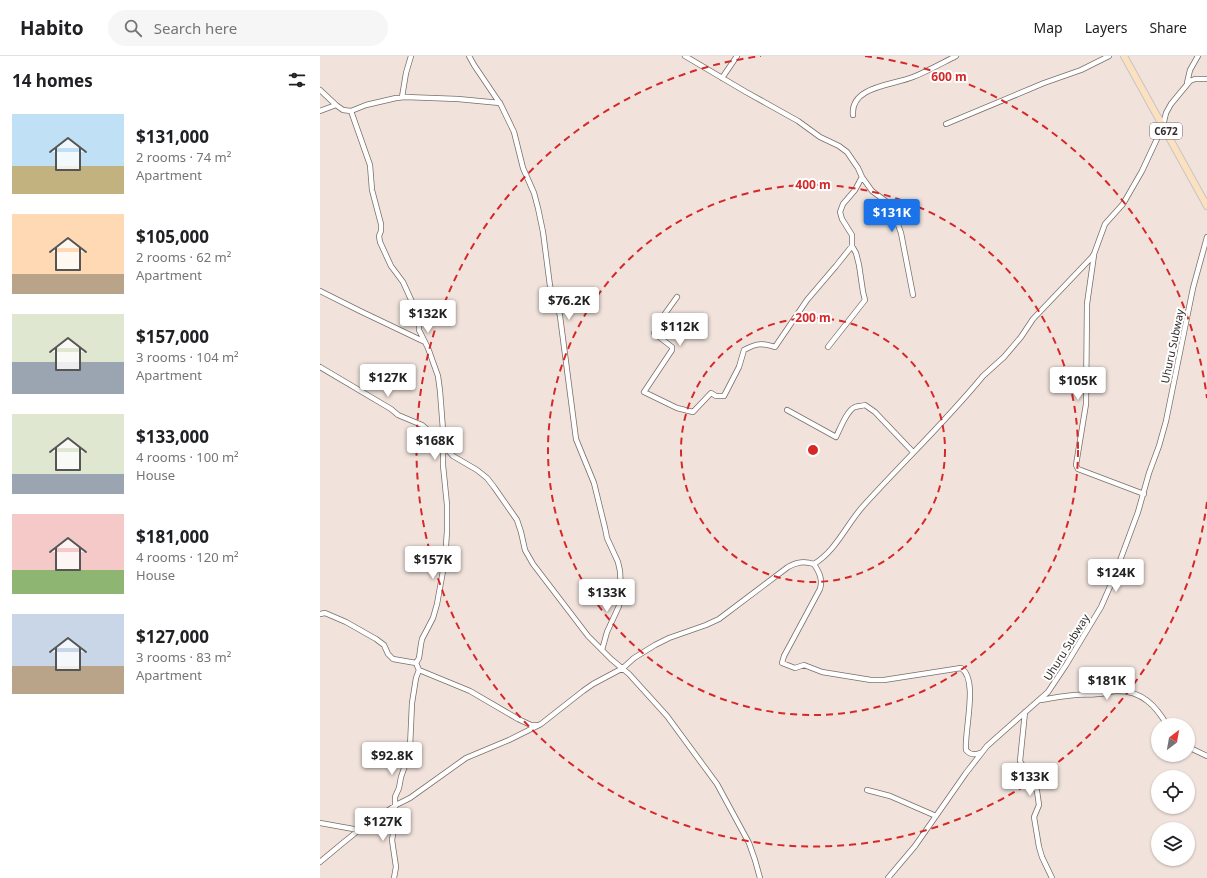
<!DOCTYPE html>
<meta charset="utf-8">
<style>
:root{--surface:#fff;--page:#f6f6f6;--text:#202124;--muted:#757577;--line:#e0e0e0;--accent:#1a73e8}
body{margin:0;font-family:"Noto Sans",sans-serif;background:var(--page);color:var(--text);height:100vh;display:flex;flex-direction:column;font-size:15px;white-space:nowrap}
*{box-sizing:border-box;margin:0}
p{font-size:13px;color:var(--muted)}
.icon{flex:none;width:22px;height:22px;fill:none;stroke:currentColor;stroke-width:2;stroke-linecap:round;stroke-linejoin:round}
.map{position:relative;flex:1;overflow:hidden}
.panel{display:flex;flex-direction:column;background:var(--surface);width:320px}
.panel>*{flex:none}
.needle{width:26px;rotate:31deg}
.buttons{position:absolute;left:831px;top:662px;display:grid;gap:8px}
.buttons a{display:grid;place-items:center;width:44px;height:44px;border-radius:50%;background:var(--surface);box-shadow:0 1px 3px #0004;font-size:20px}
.price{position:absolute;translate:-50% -34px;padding:0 9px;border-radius:4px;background:#fff;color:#222;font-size:13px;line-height:26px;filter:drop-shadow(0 1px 2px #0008)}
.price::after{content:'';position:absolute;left:50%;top:24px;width:12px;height:9px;margin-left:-6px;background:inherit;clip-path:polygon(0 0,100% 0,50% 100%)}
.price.active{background:var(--accent);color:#fff}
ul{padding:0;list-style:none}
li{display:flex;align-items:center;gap:12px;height:100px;padding:0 12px}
li span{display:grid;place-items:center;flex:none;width:112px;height:80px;border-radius:0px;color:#555}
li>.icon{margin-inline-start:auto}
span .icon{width:48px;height:48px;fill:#fffc;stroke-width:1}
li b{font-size:17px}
h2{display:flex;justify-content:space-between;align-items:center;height:48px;padding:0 12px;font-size:17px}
header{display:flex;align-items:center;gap:24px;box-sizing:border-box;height:56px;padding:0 20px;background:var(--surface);border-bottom:1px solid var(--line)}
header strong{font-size:19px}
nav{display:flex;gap:22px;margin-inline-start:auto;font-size:14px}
.search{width:280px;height:36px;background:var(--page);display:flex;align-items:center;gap:10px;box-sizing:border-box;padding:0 14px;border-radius:22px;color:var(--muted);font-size:15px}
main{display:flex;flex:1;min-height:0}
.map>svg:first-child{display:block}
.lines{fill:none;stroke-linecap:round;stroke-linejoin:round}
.minor-casing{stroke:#7a6e68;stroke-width:6}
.major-casing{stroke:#c6c4c3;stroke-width:8}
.minor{stroke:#fff;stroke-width:4.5}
.major{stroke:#fce1c1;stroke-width:6}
.ring{fill:none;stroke:#d62828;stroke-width:2;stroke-dasharray:7 5}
.labels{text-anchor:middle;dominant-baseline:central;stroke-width:4;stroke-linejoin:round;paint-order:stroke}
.shield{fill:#fff;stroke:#706b6a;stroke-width:1}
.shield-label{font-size:10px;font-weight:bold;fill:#322c2a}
.street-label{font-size:11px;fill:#322c2a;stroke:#fff}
.centre{fill:#d62828;stroke:#fff;stroke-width:2}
.ring-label{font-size:12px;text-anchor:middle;font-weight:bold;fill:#d62828;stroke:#fff;stroke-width:4;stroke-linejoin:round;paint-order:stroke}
</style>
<header>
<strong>Habito</strong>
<div class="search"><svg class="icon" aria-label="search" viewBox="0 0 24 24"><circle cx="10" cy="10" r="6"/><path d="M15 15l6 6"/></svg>Search here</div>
<nav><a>Map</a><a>Layers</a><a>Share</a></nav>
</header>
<main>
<section class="panel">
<h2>14 homes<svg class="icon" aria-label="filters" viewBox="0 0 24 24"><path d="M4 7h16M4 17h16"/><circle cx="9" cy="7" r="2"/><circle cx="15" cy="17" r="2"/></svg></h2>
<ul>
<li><span style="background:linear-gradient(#bfe0f5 65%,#c2b280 0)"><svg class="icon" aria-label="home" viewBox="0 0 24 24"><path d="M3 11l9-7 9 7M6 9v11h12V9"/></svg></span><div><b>$131,000</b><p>2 rooms · 74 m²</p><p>Apartment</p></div></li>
<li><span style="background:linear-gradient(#ffd9b3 75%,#b9a48a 0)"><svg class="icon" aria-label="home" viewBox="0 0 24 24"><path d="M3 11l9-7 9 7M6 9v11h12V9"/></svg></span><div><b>$105,000</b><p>2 rooms · 62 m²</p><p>Apartment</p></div></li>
<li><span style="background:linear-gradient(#dfe7d0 60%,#9aa5b1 0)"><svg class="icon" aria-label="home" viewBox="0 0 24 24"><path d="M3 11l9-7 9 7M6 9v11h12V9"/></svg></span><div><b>$157,000</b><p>3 rooms · 104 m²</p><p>Apartment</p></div></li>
<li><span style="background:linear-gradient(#dfe7d0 75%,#9aa5b1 0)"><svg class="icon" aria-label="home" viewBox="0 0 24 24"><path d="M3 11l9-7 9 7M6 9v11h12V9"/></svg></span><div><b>$133,000</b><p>4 rooms · 100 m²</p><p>House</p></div></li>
<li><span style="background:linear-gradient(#f6c9c9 70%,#8fb573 0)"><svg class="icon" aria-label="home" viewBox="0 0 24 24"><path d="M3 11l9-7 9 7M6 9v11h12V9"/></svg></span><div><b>$181,000</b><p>4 rooms · 120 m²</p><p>House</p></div></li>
<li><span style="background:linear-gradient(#c9d6e8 65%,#b9a48a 0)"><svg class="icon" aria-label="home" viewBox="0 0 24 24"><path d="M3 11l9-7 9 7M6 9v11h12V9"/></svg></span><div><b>$127,000</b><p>3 rooms · 83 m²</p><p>Apartment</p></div></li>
</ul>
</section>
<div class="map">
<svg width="887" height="822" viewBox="0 0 887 822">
<rect width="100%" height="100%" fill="#f1e3dc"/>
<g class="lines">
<defs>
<path id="minor" d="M149 0 154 9 181 49 194 76 203 112 214 137 218 152 223 176 230 230 238 251 240 260 256 383 274 427 285 472 287 482 298 506 300 515 301 535 299 550 287 576 282 594
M365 0 426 36 478 65 500 81 519 90 527 96 538 112 542 121 535 134 523 148 520 156 522 163 532 179V190L536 197 539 209 543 236 545 244 508 291
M402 22 417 0
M867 27 870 14 878 0
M0 34 16 49
M82 41 86 17 91 0
M0 55 16 49 23 54 31 55 46 49 76 42 85 41 138 43 180 47
M31 55 50 109 52 134 61 168V175L59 180 60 186 71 210 83 226 93 248 99 263V274L105 286
M533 59C530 30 574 29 593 21 608 15 622 7 636 0
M626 68 724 27 761 14 789 0
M542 121 552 135 571 149 581 177 593 239
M774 199 767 248 766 348 756 409 758 413 824 438
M0 235 40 255 105 286 108 292 118 320 120 335 123 374V409L127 449V475L125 504 117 548 113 562 102 583 101 588 99 602 96 607 99 614 150 635 198 663 211 669H217
M357 241 339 266 334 277 352 291V294L324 336 357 352 373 356 391 337 396 340H404L419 311 424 294C437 287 441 287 455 291L487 244 516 210 532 190
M0 311 71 353 78 359 102 369 113 378 133 400 157 414 167 422 174 431 197 464 201 476 205 494 213 508 268 580 291 603 309 618 347 660 397 728 429 787 435 804 440 822
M467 354 516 381C520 373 527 354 535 351 538 350 542 350 545 349L555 356 593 396
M494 508C499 516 503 523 500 533L464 600 462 607 475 612 484 609 502 616 551 624H564L641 612C659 623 644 675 646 694 650 699 655 699 660 697
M0 558 5 557 26 566 56 583 64 589 68 598 73 603 96 607
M721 644C732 642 744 640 755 639 762 638 770 639 777 638 784 638 791 635 798 635 822 635 836 650 847 669
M705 656 700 705 717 735 719 749 714 761 719 791 722 801 732 822
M868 691 887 700
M547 734 570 740 616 760
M0 767 39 774
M0 806 24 786 39 774 76 749 90 742 146 702 189 684 221 668 263 635 273 628 303 612 314 602 335 589 349 582 386 569 399 563 468 511C477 506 484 505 494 508 517 494 527 467 545 448 584 405 626 365 663 320L684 301 701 281 713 263 772 201 774 198 785 168 803 148 822 115 843 70 846 57 851 48 870 25 875 23H887
M74 822 76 811 72 784 75 767V741L79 732 81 721 87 704 90 691 92 647 96 622 99 614
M568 822 595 790 646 717 667 690 728 636 746 609 781 551 792 526 818 456 829 417 839 390 846 365 873 232 887 181"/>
<path id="major" d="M804 0 887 150"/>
</defs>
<!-- minor casing -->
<use href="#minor" class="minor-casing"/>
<!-- major casing -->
<use href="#major" class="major-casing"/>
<!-- minor -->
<use href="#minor" class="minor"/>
<!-- major -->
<use href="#major" class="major"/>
</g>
<!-- distance rings -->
<g class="ring">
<circle cx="493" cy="394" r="132"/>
<circle cx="493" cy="394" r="265"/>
<path d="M887 446A397 397 0 1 1 441 0M545 0A397 397 0 0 1 887 342"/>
</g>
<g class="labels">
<!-- shield labels -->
<rect class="shield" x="830" y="67" width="32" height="16" rx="3"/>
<g class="shield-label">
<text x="846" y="75">C672</text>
</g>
<!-- street labels -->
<g class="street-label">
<text transform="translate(852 290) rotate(-78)">Uhuru Subway</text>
<text transform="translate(746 591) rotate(-58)">Uhuru Subway</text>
</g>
</g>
<circle cx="493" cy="394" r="6" class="centre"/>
<g class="ring-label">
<text x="629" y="25">600 m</text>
<text x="493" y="133">400 m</text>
<text x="493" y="266">200 m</text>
</g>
</svg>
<div class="buttons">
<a><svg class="needle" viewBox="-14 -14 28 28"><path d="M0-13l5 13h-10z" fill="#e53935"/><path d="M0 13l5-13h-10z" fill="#757577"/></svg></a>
<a><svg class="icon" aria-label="locate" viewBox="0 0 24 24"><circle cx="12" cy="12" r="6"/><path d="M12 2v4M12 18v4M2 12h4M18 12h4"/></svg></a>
<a><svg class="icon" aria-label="layers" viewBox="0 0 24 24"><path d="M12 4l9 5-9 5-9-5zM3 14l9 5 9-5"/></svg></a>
</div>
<b class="price active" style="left:572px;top:177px">$131K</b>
<b class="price" style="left:249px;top:265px">$76.2K</b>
<b class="price" style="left:108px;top:278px">$132K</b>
<b class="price" style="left:360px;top:291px">$112K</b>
<b class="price" style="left:68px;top:342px">$127K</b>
<b class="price" style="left:758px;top:345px">$105K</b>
<b class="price" style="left:115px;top:405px">$168K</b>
<b class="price" style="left:113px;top:524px">$157K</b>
<b class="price" style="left:796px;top:537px">$124K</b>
<b class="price" style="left:287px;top:557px">$133K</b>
<b class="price" style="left:787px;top:645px">$181K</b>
<b class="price" style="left:72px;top:720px">$92.8K</b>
<b class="price" style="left:710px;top:741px">$133K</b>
<b class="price" style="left:63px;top:786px">$127K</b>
</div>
</main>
